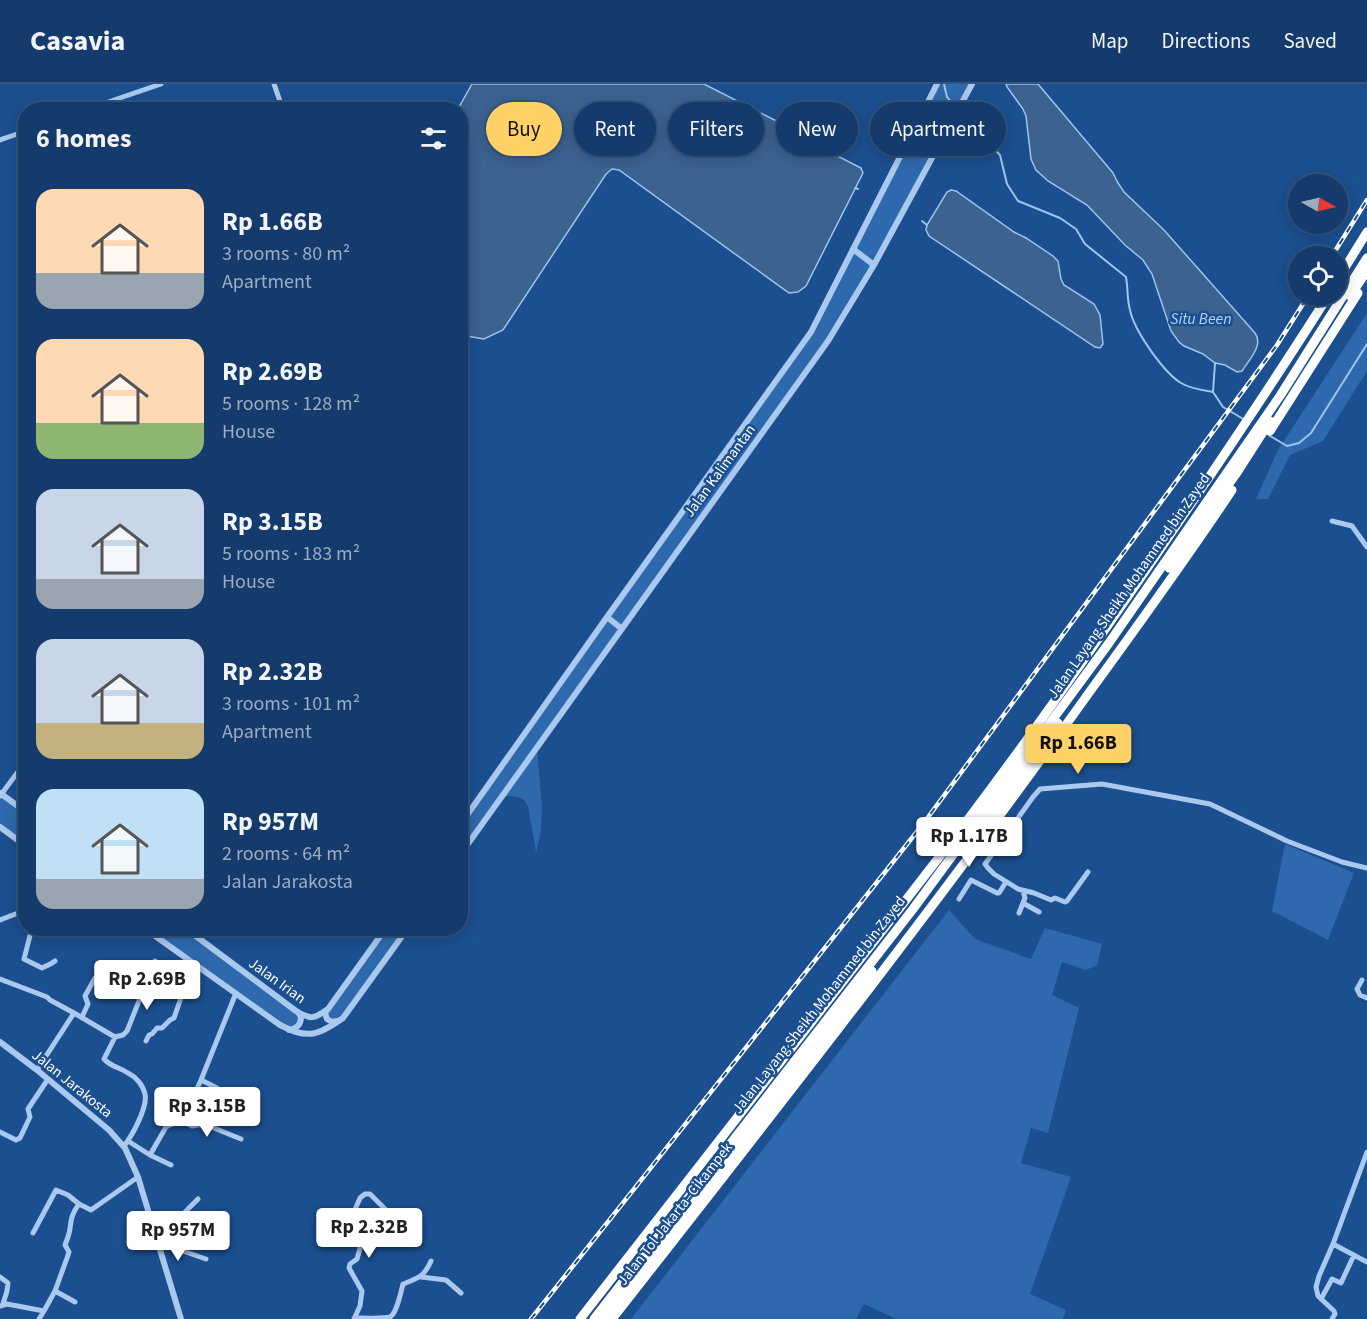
<!DOCTYPE html>
<meta charset="utf-8">
<style>
:root{--surface:#143b6b;--page:#1d4271;--text:#f1f3f6;--muted:#9dadc1;--line:#33557e;--accent:#ffd166}
body{margin:0;font-family:"Source Sans 3",sans-serif;background:var(--page);color:var(--text);height:100vh;display:flex;flex-direction:column;font-size:22px;white-space:nowrap}
*{box-sizing:border-box;margin:0}
p{font-size:20px;color:var(--muted)}
.icon{flex:none;width:33px;height:33px;fill:none;stroke:currentColor;stroke-width:2;stroke-linecap:round;stroke-linejoin:round}
.map{position:relative;flex:1;overflow:hidden}
.panel{position:absolute;left:18px;top:18px;width:450px;height:834px;display:flex;flex-direction:column;background:var(--surface);border-radius:24px;box-shadow:0 3px 15px #0003,0 0 0 2px var(--line)}
.panel>*{flex:none}
.banner{position:absolute;left:486px;top:18px;width:570px;height:54px;display:flex;gap:12px}
.needle{width:39px;rotate:98deg}
.buttons{position:absolute;left:1288px;top:90px;display:grid;gap:12px}
.buttons a{display:grid;place-items:center;width:60px;height:60px;border-radius:50%;background:var(--surface);box-shadow:0 3px 15px #0003,0 0 0 2px var(--line);font-size:30px}
.price{position:absolute;translate:-50% -51px;padding:0 14px;border-radius:6px;background:#fff;color:#222;font-size:20px;line-height:39px;filter:drop-shadow(0 2px 3px #0008)}
.price::after{content:'';position:absolute;left:50%;top:36px;width:18px;height:14px;margin-left:-9px;background:inherit;clip-path:polygon(0 0,100% 0,50% 100%)}
.price.selected{background:var(--accent);color:#111}
ul{padding:0;list-style:none}
li{display:flex;align-items:center;gap:18px;height:150px;padding:0 18px}
li span{display:grid;place-items:center;flex:none;width:168px;height:120px;border-radius:18px;color:#555}
li>.icon{margin-inline-start:auto}
span .icon{width:72px;height:72px;fill:#fffc;stroke-width:1}
li b{font-size:26px}
h2{display:flex;justify-content:space-between;align-items:center;height:72px;padding:0 18px;font-size:26px}
.chip{padding:0 21px;border-radius:27px;background:var(--surface);box-shadow:0 3px 15px #0003,0 0 0 2px var(--line);font-size:21px;line-height:54px}
.chip.selected{background:var(--accent);color:#111}
header{display:flex;align-items:center;gap:36px;box-sizing:border-box;height:84px;padding:0 30px;background:var(--surface);border-bottom:2px solid var(--line)}
header strong{font-size:28px}
nav{display:flex;gap:33px;margin-inline-start:auto;font-size:21px}
.map>svg:first-child{display:block}
.green{fill:#2e69ad}
.water{fill:#3c6290;stroke:#9cc4f0;stroke-width:1.5}
.lines{fill:none;stroke-linecap:round;stroke-linejoin:round}
.stream{stroke:#9cc4f0;stroke-width:2}
.minor{stroke:#a9c9ee;stroke-width:5}
.tertiary{stroke:#a9c9ee;stroke-width:6}
.motorway{stroke:#fff;stroke-width:9}
.rail-casing{stroke:#fff;stroke-width:4.5}
.rail{stroke:#1b4f8f;stroke-width:2;stroke-dasharray:7;stroke-linecap:butt}
.labels{text-anchor:middle;dominant-baseline:central;stroke-width:5;stroke-linejoin:round;paint-order:stroke}
.street-label{font-size:15px;fill:#fff;stroke:#1b4f8f}
.water-label{font-size:16px;font-style:italic;fill:#b5d3f5;stroke:#1b4f8f}
</style>
<header>
<strong>Casavia</strong>
<nav><a>Map</a><a>Directions</a><a>Saved</a></nav>
</header>
<div class="map">
<svg width="1367" height="1235" viewBox="0 0 1367 1235">
<rect width="100%" height="100%" fill="#1b4f8f"/>
<!-- green -->
<path class="green" d="M937 0H972L828 257 537 665 542 724 541 746 536 769C535 759 533 750 531 740 528 718 528 711 503 712L461 771V741L811 248Z
M1367 229V287L1323 357 1290 371 1268 415H1256L1278 366Z
M0 709 25 728V762L0 743Z
M1285 760 1354 789 1328 856 1272 827Z
M949 826 975 855 1031 875 1045 844 1102 860 1097 881 1086 886 1062 878 1052 911 1079 924 1048 1049 1031 1044 1021 1079 1071 1093 1030 1210 1066 1226 1063 1235H896L864 1220 856 1235H631Z
M144 845H185L297 928 300 938 289 946Z
M386 845H408L343 934 337 937 327 935 328 925Z"/>
<!-- water -->
<path class="water" d="M472 0H704L804 51 816 61 861 84 863 89 806 202 798 208 789 209 619 86 612 85 606 90 503 246 484 255 461 251V187L468 156 461 154 460 26 458 25Z
M1006 0H1038L1113 89 1118 99 1124 108 1164 146 1255 249C1264 261 1249 276 1242 287L1237 288 1225 281 1215 279 1203 270 1184 262 1179 258 1171 247 1152 190 1143 176 1125 161 1087 121 1048 97 1036 86 1031 75 1026 32 1023 25 1007 3Z
M951 106 956 107 1014 148 1026 154 1053 172 1058 177 1061 195 1064 201 1094 220 1100 231 1103 260 1100 264 1095 263 929 152 926 146 927 141 947 108Z"/>
<g class="lines">
<!-- stream -->
<path class="stream" d="M944 0 947 13 961 30 1000 71 1007 100 1018 117 1060 134 1076 145 1085 160 1126 193C1128 204 1127 216 1130 226 1134 246 1163 288 1181 299 1191 305 1202 306 1213 308L1223 323 1245 336
M855 104 858 105
M922 137 927 141
M1213 308 1215 279
M1267 350 1287 362 1299 359 1311 349 1367 260"/>
<!-- minor -->
<path class="minor" d="M274 0 283 26
M85 26 161 0
M0 56 26 47
M1332 437 1352 442 1367 463
M0 712 26 677
M1088 788 1067 817 1065 818 1055 814 1051 816 1034 809 1018 805 994 790 988 784 985 780 1033 713 1040 705 1102 700 1210 720 1287 757 1342 778 1367 784
M959 815 971 796 997 809H999L1006 798
M1023 819 1039 828
M1019 829 1025 814 1023 807
M0 836 26 826
M32 844 24 875 42 884C46 882 51 880 55 877
M0 895 47 913 50 916 74 929 115 953 104 975C111 983 119 983 128 989 136 993 143 1001 145 1010 148 1023 132 1052 124 1062
M1362 896 1357 905 1360 911 1367 914
M82 933 88 920 85 912 95 894
M115 953 123 951 127 947 155 877
M146 957 149 951 152 950 157 944H162L170 936 174 934 186 899 191 893 195 881
M37 986 74 929
M201 996 217 1004
M182 1037 192 1042 204 1040 241 1055
M0 1048 16 1056 20 1054 30 1033 28 1025 48 995
M128 1057 150 1071 171 1081
M150 1071 166 1043C171 1039 176 1040 182 1037L201 996 236 909
M33 1149 56 1106 68 1111 79 1120
M157 1156 198 1115
M157 1158 206 1175
M1333 1160 1367 1178
M0 1193 8 1199 7 1207 3 1220
M421 1193 446 1196 461 1209
M55 1207 75 1218
M1321 1215 1332 1195 1341 1199 1354 1171
M0 1222 7 1220 44 1227 55 1207 67 1174 69 1168 65 1161C67 1156 69 1151 70 1145 71 1135 72 1129 79 1120L91 1126 138 1093
M355 1234C363 1234 383 1235 390 1233 397 1229 401 1207 403 1200 418 1194 424 1193 431 1177
M39 1235 44 1227
M354 1235 360 1222 362 1207 349 1184 350 1180 357 1175 361 1161 350 1150 343 1145 342 1143 354 1128 360 1114 365 1110H370L386 1126
M1332 1235 1335 1230 1334 1227 1318 1212 1316 1203 1319 1192 1333 1160 1367 1068"/>
<!-- tertiary -->
<path class="tertiary" d="M925 25 950 39
M853 165 874 181
M607 533 622 545
M0 709 26 728
M460 741 607 533 811 248 937 0
M0 743 26 762
M460 771 828 257 874 181 972 0
M144 844 280 941C308 956 319 951 343 934L408 844
M185 844 296 927C311 936 314 935 328 925L386 844
M328 925 325 929 327 935 332 938 337 937
M289 946C297 944 301 941 301 933L298 928
M0 958 37 986 109 1046 125 1064 138 1093 181 1235"/>
<!-- motorway -->
<path class="motorway" d="M1338 195 1367 148
M1350 212 1367 187
M1270 347 1358 209
M1169 484 1236 390 1270 337
M978 746 1058 639
M580 1235C700 1081 821 927 940 772 1018 671 1091 567 1163 461 1219 379 1275 296 1328 212
M594 1235 913 825 1109 559 1280 312 1367 174
M602 1235 872 887
M612 1235C775 1027 938 820 1091 606 1139 540 1187 474 1232 406"/>
<defs>
<path id="rail" d="M1332 172 1367 116
M531 1235 923 740 1277 261 1308 212"/>
</defs>
<!-- rail casing -->
<use href="#rail" class="rail-casing"/>
<!-- rail -->
<use href="#rail" class="rail"/>
</g>
<g class="labels">
<!-- street labels -->
<g class="street-label">
<text transform="translate(720 387) rotate(-54)">Jalan Kalimantan</text>
<text transform="translate(1129 502) rotate(-55)">Jalan Layang Sheikh Mohammed bin Zayed</text>
<text transform="translate(277 897) rotate(36)">Jalan Irian</text>
<text transform="translate(819 921) rotate(-52)">Jalan Layang Sheikh Mohammed bin Zayed</text>
<text transform="translate(72 1000) rotate(39)">Jalan Jarakosta</text>
<text transform="translate(675 1130) rotate(-52)">Jalan Tol Jakarta–Cikampek</text>
</g>
<!-- water labels -->
<g class="water-label">
<text x="1201" y="235">Situ Been</text>
</g>
</g>
</svg>
<div class="buttons">
<a><svg class="needle" viewBox="-14 -14 28 28"><path d="M0-13l5 13h-10z" fill="#e53935"/><path d="M0 13l5-13h-10z" fill="#9dadc1"/></svg></a>
<a><svg class="icon" aria-label="locate" viewBox="0 0 24 24"><circle cx="12" cy="12" r="6"/><path d="M12 2v4M12 18v4M2 12h4M18 12h4"/></svg></a>
</div>
<b class="price selected" style="left:1078px;top:691px">Rp 1.66B</b>
<b class="price" style="left:969px;top:784px">Rp 1.17B</b>
<b class="price" style="left:147px;top:927px">Rp 2.69B</b>
<b class="price" style="left:207px;top:1054px">Rp 3.15B</b>
<b class="price" style="left:369px;top:1175px">Rp 2.32B</b>
<b class="price" style="left:178px;top:1178px">Rp 957M</b>
<div class="banner">
<a class="chip selected">Buy</a>
<a class="chip">Rent</a>
<a class="chip">Filters</a>
<a class="chip">New</a>
<a class="chip">Apartment</a>
</div>
<section class="panel">
<h2>6 homes<svg class="icon" aria-label="filters" viewBox="0 0 24 24"><path d="M4 7h16M4 17h16"/><circle cx="9" cy="7" r="2"/><circle cx="15" cy="17" r="2"/></svg></h2>
<ul>
<li><span style="background:linear-gradient(#ffd9b3 70%,#9aa5b1 0)"><svg class="icon" aria-label="home" viewBox="0 0 24 24"><path d="M3 11l9-7 9 7M6 9v11h12V9"/></svg></span><div><b>Rp 1.66B</b><p>3 rooms · 80 m²</p><p>Apartment</p></div></li>
<li><span style="background:linear-gradient(#ffd9b3 70%,#8fb573 0)"><svg class="icon" aria-label="home" viewBox="0 0 24 24"><path d="M3 11l9-7 9 7M6 9v11h12V9"/></svg></span><div><b>Rp 2.69B</b><p>5 rooms · 128 m²</p><p>House</p></div></li>
<li><span style="background:linear-gradient(#c9d6e8 75%,#9aa5b1 0)"><svg class="icon" aria-label="home" viewBox="0 0 24 24"><path d="M3 11l9-7 9 7M6 9v11h12V9"/></svg></span><div><b>Rp 3.15B</b><p>5 rooms · 183 m²</p><p>House</p></div></li>
<li><span style="background:linear-gradient(#c9d6e8 70%,#c2b280 0)"><svg class="icon" aria-label="home" viewBox="0 0 24 24"><path d="M3 11l9-7 9 7M6 9v11h12V9"/></svg></span><div><b>Rp 2.32B</b><p>3 rooms · 101 m²</p><p>Apartment</p></div></li>
<li><span style="background:linear-gradient(#bfe0f5 75%,#9aa5b1 0)"><svg class="icon" aria-label="home" viewBox="0 0 24 24"><path d="M3 11l9-7 9 7M6 9v11h12V9"/></svg></span><div><b>Rp 957M</b><p>2 rooms · 64 m²</p><p>Jalan Jarakosta</p></div></li>
</ul>
</section>
</div>
